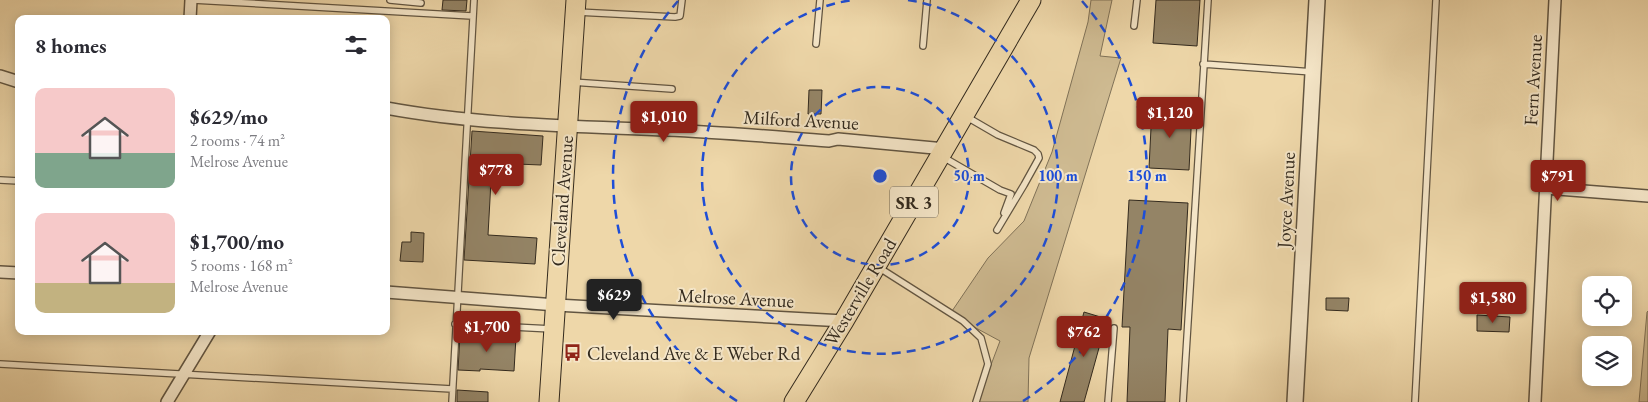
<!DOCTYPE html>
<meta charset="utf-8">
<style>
:root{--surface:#fff;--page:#f2f2f3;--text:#2b2b33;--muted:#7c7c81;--accent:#8f2418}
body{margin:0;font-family:"EB Garamond",serif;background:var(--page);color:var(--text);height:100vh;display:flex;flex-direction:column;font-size:19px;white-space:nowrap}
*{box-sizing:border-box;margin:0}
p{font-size:16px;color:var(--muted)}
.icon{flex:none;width:28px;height:28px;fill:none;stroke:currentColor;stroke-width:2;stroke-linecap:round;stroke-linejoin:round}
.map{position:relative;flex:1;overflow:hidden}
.sheet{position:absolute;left:15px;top:15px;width:375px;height:320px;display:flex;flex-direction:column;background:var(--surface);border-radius:10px;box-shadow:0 2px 12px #0003}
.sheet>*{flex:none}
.tools{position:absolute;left:1582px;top:276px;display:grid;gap:10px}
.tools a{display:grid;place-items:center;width:50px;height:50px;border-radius:10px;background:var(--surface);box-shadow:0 2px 12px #0003;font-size:25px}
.price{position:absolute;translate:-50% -42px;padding:0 11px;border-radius:5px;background:var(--accent);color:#fff;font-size:16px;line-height:32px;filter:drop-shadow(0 1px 2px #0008)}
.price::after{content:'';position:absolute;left:50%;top:30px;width:15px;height:11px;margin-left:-8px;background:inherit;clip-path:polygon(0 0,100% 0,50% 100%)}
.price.active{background:#222;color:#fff}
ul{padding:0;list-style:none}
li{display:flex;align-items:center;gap:15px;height:125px;padding:0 20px}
li span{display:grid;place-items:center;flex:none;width:140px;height:100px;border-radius:10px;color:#555}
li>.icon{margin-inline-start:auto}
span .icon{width:60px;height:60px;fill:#fffc;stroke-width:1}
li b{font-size:21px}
h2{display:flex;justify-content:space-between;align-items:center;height:60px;padding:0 20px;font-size:21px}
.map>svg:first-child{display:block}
.green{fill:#ceba91;stroke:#807258}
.building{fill:#948466;stroke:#332a1e}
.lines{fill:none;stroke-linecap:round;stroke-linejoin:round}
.service-casing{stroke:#625541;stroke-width:8}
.minor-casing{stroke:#625541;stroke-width:14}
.tertiary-casing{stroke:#625541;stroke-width:18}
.primary-casing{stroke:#332a1e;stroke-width:21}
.service{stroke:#f4e5c7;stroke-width:5.5}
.minor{stroke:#f4e5c7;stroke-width:11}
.tertiary{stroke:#f4e5c7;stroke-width:15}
.primary{stroke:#eed7a9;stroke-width:19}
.ring{fill:none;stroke:#1d4ed8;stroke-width:2.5;stroke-dasharray:9 6}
.labels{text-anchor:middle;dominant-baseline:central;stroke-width:4;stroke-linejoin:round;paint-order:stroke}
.shield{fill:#f4e5c7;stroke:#6d6251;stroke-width:1}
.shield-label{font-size:18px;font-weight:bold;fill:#332a1e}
.street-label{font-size:19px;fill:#332a1e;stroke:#f4e5c7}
.poi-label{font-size:19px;fill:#332a1e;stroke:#f4e5c7;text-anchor:start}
.centre{fill:#1d4ed8;stroke:#f4e5c7;stroke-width:2.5}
.ring-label{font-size:15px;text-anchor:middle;font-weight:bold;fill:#1d4ed8;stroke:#f4e5c7;stroke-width:4;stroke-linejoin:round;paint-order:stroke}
</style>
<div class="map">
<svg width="1648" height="402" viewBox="0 0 1648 402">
<rect width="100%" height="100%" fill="#eed7a9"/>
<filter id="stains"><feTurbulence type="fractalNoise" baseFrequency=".004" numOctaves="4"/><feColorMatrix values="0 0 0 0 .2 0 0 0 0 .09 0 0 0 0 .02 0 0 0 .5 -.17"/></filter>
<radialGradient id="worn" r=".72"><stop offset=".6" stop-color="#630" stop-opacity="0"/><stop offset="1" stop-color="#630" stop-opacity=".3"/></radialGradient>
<!-- green -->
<path class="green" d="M1091 0H1112L1100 56 1121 58 1029 358 1028 402H977L1000 341 950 314 988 258 1024 221 1052 152 1088 22Z
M1648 311V402H1639L1647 312Z"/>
<!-- building -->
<path class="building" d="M443 0H467L466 11 442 10Z
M1156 0H1200L1197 46 1153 43Z
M809 90H822L821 114H808Z
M1152 108 1192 110 1189 170 1149 168Z
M472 131 543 136 541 165 492 163 488 235 537 238 535 264 464 260Z
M1129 200 1188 203 1181 330 1168 329 1165 402H1127L1130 327H1122Z
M411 232 424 233 423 262 400 261 402 242H411Z
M1326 298H1349L1348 311 1326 310Z
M1084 312 1107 319 1084 402H1060Z
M1477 315 1510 317 1509 332 1477 331Z
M460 335 516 337 514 371 480 369V371L458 370Z
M457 390 488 392V402H457Z"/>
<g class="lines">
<defs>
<path id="service" d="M193 0 472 16
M390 0 421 3
M577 12 675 17 680 16 682 0
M1134 26 1137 0
M816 44 820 0
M923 46 927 0
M1203 64 1313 72
M572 82 672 89
M967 117 998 135 1034 150 1038 154 1039 158 1024 185 997 230
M943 157 1000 190 1011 194 1004 213
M0 180 19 181
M878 267 963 321 981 338 988 364 976 402
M455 324 552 329
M0 364 452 389
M452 402 474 0
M1108 402 1114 328
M1183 402 1208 0
M1415 402 1436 0"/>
<path id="minor" d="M190 19 191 0
M0 76 19 82
M386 108C478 125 573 126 666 130 720 132 775 137 829 141L838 139 945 149
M1545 188 1648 196
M0 272 19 273
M386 292 556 305 844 321
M167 402 210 331
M1535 402 1555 0"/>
<path id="tertiary" d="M1295 402 1317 0"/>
<path id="primary" d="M549 402 576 0
M794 402 844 321 1031 0"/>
</defs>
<!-- service casing -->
<use href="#service" class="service-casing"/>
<!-- minor casing -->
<use href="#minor" class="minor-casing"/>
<!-- tertiary casing -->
<use href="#tertiary" class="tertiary-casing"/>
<!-- primary casing -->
<use href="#primary" class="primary-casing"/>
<!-- service -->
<use href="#service" class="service"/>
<!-- minor -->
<use href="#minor" class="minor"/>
<!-- tertiary -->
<use href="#tertiary" class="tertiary"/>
<!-- primary -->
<use href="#primary" class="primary"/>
</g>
<!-- distance rings -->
<g class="ring">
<circle cx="880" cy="176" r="89"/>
<path d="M908 0A178 178 0 1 1 852 0"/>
<path d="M737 401A267 267 0 0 1 678 1M1082 1A267 267 0 0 1 1023 401"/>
</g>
<!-- icons -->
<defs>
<symbol id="bus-bare" viewBox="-9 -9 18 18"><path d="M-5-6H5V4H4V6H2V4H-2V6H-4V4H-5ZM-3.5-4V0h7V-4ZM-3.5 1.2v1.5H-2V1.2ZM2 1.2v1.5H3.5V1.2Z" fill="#8f2418" stroke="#f4e5c7" stroke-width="2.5" paint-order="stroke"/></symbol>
</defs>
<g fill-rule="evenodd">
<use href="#bus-bare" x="560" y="340" width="25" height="25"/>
</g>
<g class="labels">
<!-- shield labels -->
<rect class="shield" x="890" y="186.5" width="48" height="31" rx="4"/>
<g class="shield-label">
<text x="914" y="202">SR 3</text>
</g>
<!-- street labels -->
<g class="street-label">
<text transform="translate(1533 80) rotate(-87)">Fern Avenue</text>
<text transform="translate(801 120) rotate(3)">Milford Avenue</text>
<text transform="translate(1286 200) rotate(-87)">Joyce Avenue</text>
<text transform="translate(562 201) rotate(-86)">Cleveland Avenue</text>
<text transform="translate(860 292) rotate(-59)">Westerville Road</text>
<text transform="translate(736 298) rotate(3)">Melrose Avenue</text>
</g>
<!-- poi labels -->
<g class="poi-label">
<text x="587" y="353">Cleveland Ave &amp; E Weber Rd</text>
</g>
</g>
<circle cx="880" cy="176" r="8" class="centre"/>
<g class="ring-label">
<text x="969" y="181">50 m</text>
<text x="1058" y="181">100 m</text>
<text x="1147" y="181">150 m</text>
</g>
<rect width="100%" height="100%" filter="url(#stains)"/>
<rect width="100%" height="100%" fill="url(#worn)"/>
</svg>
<div class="tools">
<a><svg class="icon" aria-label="locate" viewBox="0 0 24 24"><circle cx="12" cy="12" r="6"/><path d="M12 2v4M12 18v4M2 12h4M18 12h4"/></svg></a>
<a><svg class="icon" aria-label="layers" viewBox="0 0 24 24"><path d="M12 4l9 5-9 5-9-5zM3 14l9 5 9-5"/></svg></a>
</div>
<b class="price" style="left:1170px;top:139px">$1,120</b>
<b class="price" style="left:664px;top:143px">$1,010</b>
<b class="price" style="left:496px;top:196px">$778</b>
<b class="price" style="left:1558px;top:202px">$791</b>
<b class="price active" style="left:614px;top:321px">$629</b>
<b class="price" style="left:1493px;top:324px">$1,580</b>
<b class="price" style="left:487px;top:353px">$1,700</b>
<b class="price" style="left:1084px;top:358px">$762</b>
<section class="sheet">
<h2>8 homes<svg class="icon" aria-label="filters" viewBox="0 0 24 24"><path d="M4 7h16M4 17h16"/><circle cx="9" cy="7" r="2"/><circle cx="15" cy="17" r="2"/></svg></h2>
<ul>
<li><span style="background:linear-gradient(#f6c9c9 65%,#7fa58c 0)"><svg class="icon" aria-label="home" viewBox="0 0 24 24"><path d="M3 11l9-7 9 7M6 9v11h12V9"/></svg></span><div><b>$629/mo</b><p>2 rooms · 74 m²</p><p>Melrose Avenue</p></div></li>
<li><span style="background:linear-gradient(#f6c9c9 70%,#c2b280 0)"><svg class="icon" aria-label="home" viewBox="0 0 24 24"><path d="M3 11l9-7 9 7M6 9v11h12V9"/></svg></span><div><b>$1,700/mo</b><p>5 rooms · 168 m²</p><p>Melrose Avenue</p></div></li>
</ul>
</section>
</div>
